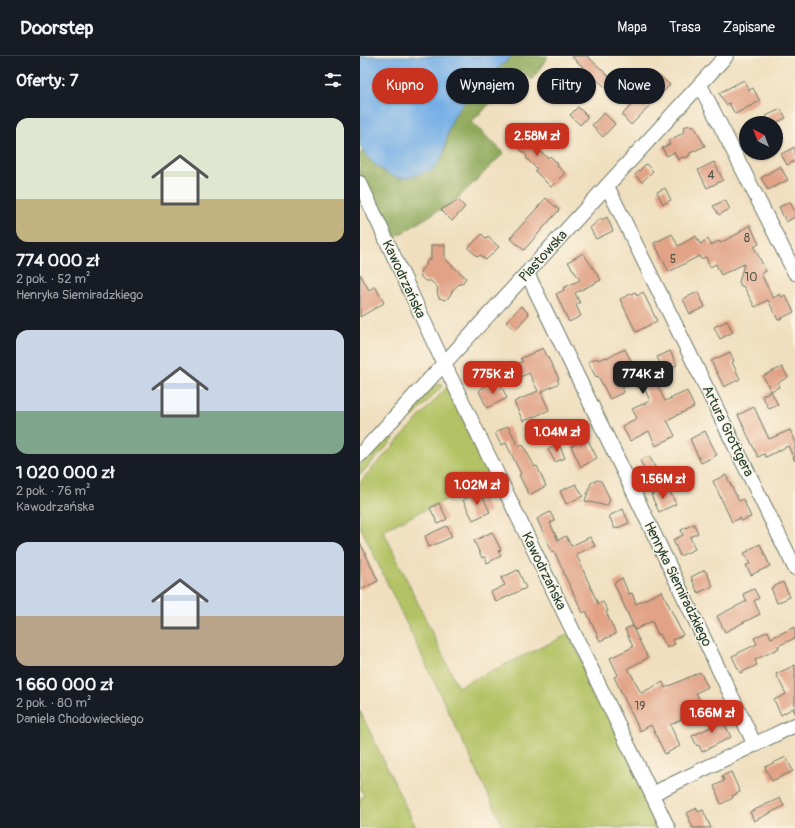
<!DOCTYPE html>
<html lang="pl">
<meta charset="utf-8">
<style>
:root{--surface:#171b24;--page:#242831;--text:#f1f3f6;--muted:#9ea1a6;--line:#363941;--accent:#c8321e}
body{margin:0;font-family:Pangolin,sans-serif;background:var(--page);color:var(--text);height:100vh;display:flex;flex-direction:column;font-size:15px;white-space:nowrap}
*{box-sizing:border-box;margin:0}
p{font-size:13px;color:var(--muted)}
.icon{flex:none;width:22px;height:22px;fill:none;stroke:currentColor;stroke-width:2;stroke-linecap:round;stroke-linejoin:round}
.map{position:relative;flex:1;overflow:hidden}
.side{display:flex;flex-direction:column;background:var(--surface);width:360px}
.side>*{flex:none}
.top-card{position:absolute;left:12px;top:12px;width:363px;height:36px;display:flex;gap:8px}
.needle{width:26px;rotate:318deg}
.fabs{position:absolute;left:379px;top:60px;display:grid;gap:8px}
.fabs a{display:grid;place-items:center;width:44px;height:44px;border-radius:50%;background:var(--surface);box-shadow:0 1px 3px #0004;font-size:20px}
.price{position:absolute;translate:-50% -34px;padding:0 9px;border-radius:8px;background:var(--accent);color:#fff;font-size:13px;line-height:26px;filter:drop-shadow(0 1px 2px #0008)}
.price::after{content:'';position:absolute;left:50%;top:24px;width:12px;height:9px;margin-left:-6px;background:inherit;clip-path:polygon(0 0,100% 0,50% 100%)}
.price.current{background:#222;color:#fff}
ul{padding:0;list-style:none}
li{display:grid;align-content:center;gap:8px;height:212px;padding:0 16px}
li span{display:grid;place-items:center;height:124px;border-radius:12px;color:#555}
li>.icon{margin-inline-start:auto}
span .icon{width:72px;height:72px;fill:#fffc;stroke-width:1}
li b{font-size:17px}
h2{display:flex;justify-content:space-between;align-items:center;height:48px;padding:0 16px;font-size:17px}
.tag{padding:0 14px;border-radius:18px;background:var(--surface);box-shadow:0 1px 3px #0004;font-size:14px;line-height:36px}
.tag.current{background:var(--accent);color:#fff}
header{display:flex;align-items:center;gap:24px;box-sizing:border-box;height:56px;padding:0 20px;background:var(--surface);border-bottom:1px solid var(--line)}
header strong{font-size:19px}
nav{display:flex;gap:22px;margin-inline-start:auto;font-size:14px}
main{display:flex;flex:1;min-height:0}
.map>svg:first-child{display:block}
.green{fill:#b3c265;stroke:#69804c}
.forest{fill:#8ea85a;stroke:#567247}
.water{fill:#75afe6;stroke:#4a768d}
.building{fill:#e1a286}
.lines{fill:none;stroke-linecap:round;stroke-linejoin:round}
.minor-casing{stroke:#687665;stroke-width:16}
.minor{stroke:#fff;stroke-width:14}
.labels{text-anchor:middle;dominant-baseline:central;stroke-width:3;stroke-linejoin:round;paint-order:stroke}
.number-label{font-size:12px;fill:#505648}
.street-label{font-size:14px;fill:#1f3d34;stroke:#fcf5e5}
</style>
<header>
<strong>Doorstep</strong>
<nav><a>Mapa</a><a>Trasa</a><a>Zapisane</a></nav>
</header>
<main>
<section class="side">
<h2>Oferty: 7<svg class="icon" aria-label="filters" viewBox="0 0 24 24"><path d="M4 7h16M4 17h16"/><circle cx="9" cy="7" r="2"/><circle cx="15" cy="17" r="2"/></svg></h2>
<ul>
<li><span style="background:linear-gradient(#dfe7d0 65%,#c2b280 0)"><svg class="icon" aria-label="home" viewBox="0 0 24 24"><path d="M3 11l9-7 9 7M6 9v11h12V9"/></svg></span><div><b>774 000 zł</b><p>2 pok. · 52 m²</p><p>Henryka Siemiradzkiego</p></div></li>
<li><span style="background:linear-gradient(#c9d6e8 65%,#7fa58c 0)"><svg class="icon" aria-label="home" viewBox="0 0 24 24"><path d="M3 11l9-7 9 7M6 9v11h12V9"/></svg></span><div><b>1 020 000 zł</b><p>2 pok. · 76 m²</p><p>Kawodrzańska</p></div></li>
<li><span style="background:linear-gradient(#c9d6e8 60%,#b9a48a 0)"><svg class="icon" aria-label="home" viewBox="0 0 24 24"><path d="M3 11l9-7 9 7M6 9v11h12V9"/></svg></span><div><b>1 660 000 zł</b><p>2 pok. · 80 m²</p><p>Daniela Chodowieckiego</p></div></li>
</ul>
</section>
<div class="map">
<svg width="435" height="772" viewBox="0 0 435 772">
<rect width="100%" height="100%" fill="#fcf5e5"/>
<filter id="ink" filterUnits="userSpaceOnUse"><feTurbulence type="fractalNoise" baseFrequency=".025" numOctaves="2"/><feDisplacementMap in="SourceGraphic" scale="8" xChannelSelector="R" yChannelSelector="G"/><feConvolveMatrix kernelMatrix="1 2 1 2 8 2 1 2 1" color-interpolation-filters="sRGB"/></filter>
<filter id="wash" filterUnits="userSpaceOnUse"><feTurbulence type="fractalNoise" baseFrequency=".012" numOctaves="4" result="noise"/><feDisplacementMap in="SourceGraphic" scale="16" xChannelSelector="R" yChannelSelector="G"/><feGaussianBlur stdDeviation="0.9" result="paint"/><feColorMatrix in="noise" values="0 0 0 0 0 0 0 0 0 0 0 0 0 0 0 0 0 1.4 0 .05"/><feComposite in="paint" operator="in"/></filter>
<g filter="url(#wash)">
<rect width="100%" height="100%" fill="#f0dfbf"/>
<!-- green -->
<path class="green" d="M78 328 83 329 50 364 46 360 73 330Z
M87 331 131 422 23 474 98 631 209 578 303 772H144L0 470V426Z
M29 378 34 383 0 419V409Z
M0 655 56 772H0V742L4 740 0 731Z"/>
<!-- forest -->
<path class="forest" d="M152 0H188L172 24 161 14 123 55 111 66 144 97 97 143 29 185 0 119V97L3 95 13 106 84 97C86 87 87 75 91 66 104 39 131 20 152 0Z"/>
<!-- water -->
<path class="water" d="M0 0H152C135 16 116 30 102 49 98 54 93 61 91 67 85 80 87 96 78 108 74 114 67 116 60 118 54 120 43 124 36 121 22 117 7 103 0 90Z"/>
<g id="blocks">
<!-- building -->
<path class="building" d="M211 0H227L262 32 255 40Z
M293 18 298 22 300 20 310 29 271 69 262 59 281 39 276 34Z
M384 24 389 34 393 32 400 45 375 58 369 47 366 49 359 37Z
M218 51 228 61 220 69 210 59Z
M421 53 426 62 415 67H410L406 60Z
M244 57 255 68 243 81 232 69Z
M158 69 173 84 170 87 188 102 190 100 198 108 197 110 205 117 191 131 175 115 177 113 166 102 167 100 147 81Z
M329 69 334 70 345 90 330 97 329 100 325 102 322 101 318 104 314 96 307 100 302 92 310 88 308 85 323 77 324 71Z
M435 91V105L427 109 421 98Z
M354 106 363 124 347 132 338 114Z
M286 108 293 115 282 126 275 119Z
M420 110 428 124 408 134 401 122Z
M305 132 311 144 303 148 297 136Z
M186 142 199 154 164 194 150 182Z
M98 144 105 151 92 165 81 154Z
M365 144 370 153 359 159 353 150Z
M430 146 435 156V161L426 166 419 151Z
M247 161 253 175 236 183 230 172 241 162 242 164Z
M390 169 399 188 394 191 406 215 401 218 413 242 420 238 422 241 425 239 434 256 418 264 408 244 395 251 384 231 381 230 379 226 384 208 361 219 356 208 350 211 346 201 341 203 339 200 309 216 294 187 312 178 318 190 336 180 340 188 348 183 351 189 359 185 360 187 381 176 380 175Z
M122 178 126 183 128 181 139 191 126 204 120 199 118 201 108 192Z
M71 189H85V203L106 222 102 228H99L93 234 89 241 86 244 79 242 77 236 78 232 71 225H65L61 221 60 215 66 209 67 205 71 203Z
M223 197 241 224 215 237 220 247 216 249 221 260 209 266 196 238 204 234 203 232 220 224 208 206Z
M0 218 9 234 15 230 24 247 0 261Z
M275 236 277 240 283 236 297 265 276 276 260 243Z
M338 236 345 251 330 258 323 243Z
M161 250 169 258 155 274 146 266Z
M367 265 373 276 360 283 354 271Z
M183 292 199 323 197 324 199 327 181 336 189 354 167 364V363L163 365 154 346 178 335 169 317 152 325 146 314 163 305 160 303Z
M265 293 280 322 302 311 297 301 310 295 317 309 311 312 312 316 295 324 305 345 327 335 334 351 307 364 315 380 296 390 289 375 270 385 262 370 277 362 272 353 290 345 283 329 277 332 274 326 262 332 264 336 250 343 238 320 236 321 228 306 237 302 238 304 246 301V302Z
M370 296 374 305 372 306 380 323 364 331 351 305Z
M422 311 428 321 418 327 419 331 411 335 403 320Z
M140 327 147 342 127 352 119 335 123 331 131 328 132 331Z
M411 335 418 349 409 353 402 340Z
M394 351 409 383 430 374 435 384V405L428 390 406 401 404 398 398 401 378 359Z
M148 370 159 391 163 389 175 411 177 410 186 430 169 439 159 419 161 418 146 387 141 389 135 377Z
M345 375 357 399 341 407 330 383Z
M228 384 237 402 221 411 211 390 219 386 220 388Z
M199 388 205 402 195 406 188 393Z
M289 400 296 413 286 418 280 404Z
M366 419 379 445 383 443 391 461 381 465 380 462 372 466 353 425Z
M237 424 241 425 250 443 247 450 225 445 231 427Z
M216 428 223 440 206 448 200 435Z
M308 432 316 448 299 456 291 439Z
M120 435 130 456 113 464 103 444Z
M79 447 87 463 78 468 70 452Z
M263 453 269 467 255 473 249 460Z
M190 456 195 465 190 467 198 484 206 480 211 490 230 481 235 490 216 498 238 548 243 546 248 555 246 556 256 578 240 585 226 555 223 557 203 516H204L194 495 192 496 177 463Z
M334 468 338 477 330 481 335 493 320 500 313 484 323 479 321 474Z
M87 470 92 481 69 491 65 480Z
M132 476 141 494 138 495 141 500 127 507 125 501 122 502 114 485Z
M0 486 18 525 0 534Z
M400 488 410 510 391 519 386 509 390 508 384 497 389 495 388 494Z
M158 514 166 532 136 546 131 536 145 529 141 522Z
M345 514 353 530 338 537 331 521Z
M262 522 269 538 272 537 276 548 302 535 323 579 313 584 315 588 307 592 300 578 298 579 292 565 275 574 254 527Z
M423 526 430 541 417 547 411 532Z
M394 533 399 542 394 545 400 558 365 576 357 560 387 545 383 538Z
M272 570 288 602 268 612 281 637 303 626 305 632 340 616 348 631 336 637 344 652 310 669 320 690 305 698 291 669 280 675 254 621 258 619 250 602 273 591 265 573Z
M435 571V582L418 590 419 592 395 604 397 609 380 617 372 600 397 588 394 582 408 575 411 582Z
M435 609V657L433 652 421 659 414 644 426 638 416 618Z
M359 656 371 681 342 696 339 689 337 690 332 680 353 670 349 662Z
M426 701 433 715 412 725 405 711Z
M371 716 380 736 372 740 373 742 361 748 354 730 364 725 362 720Z
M420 742 424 750 394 765 390 756Z
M337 752 338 756 343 754 351 772H333L327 757Z"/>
</g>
</g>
<g filter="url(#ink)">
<use href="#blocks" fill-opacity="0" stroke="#687665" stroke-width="1"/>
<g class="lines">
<defs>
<path id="minor" d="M340 29 435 217
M0 127 75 289 308 772
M247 130 435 512
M167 217C244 374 320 531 395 689
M0 399 366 0
M292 738 435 669"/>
</defs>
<!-- minor casing -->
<use href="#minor" class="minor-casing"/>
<!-- minor -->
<use href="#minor" class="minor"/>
</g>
</g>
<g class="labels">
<!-- number labels -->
<g class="number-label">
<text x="351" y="119">4</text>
<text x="387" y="182">8</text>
<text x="313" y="203">5</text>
<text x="391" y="221">10</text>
<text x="280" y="650">19</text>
</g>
<!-- street labels -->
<g class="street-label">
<text transform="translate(183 200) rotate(-48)">Piastowska</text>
<text transform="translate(44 223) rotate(65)">Kawodrzańska</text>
<text transform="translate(368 375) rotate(64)">Artura Grottgera</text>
<text transform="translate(184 515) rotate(64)">Kawodrzańska</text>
<text transform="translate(318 528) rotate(64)">Henryka Siemiradzkiego</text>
</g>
</g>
</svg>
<div class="fabs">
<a><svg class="needle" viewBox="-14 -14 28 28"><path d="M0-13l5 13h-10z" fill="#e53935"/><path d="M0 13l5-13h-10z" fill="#9ea1a6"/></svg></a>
</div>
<b class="price" style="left:177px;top:101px">2.58M zł</b>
<b class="price" style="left:133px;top:339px">775K zł</b>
<b class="price current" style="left:283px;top:339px">774K zł</b>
<b class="price" style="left:197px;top:397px">1.04M zł</b>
<b class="price" style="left:303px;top:444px">1.56M zł</b>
<b class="price" style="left:117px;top:450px">1.02M zł</b>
<b class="price" style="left:352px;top:678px">1.66M zł</b>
<div class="top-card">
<a class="tag current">Kupno</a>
<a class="tag">Wynajem</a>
<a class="tag">Filtry</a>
<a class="tag">Nowe</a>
</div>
</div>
</main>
